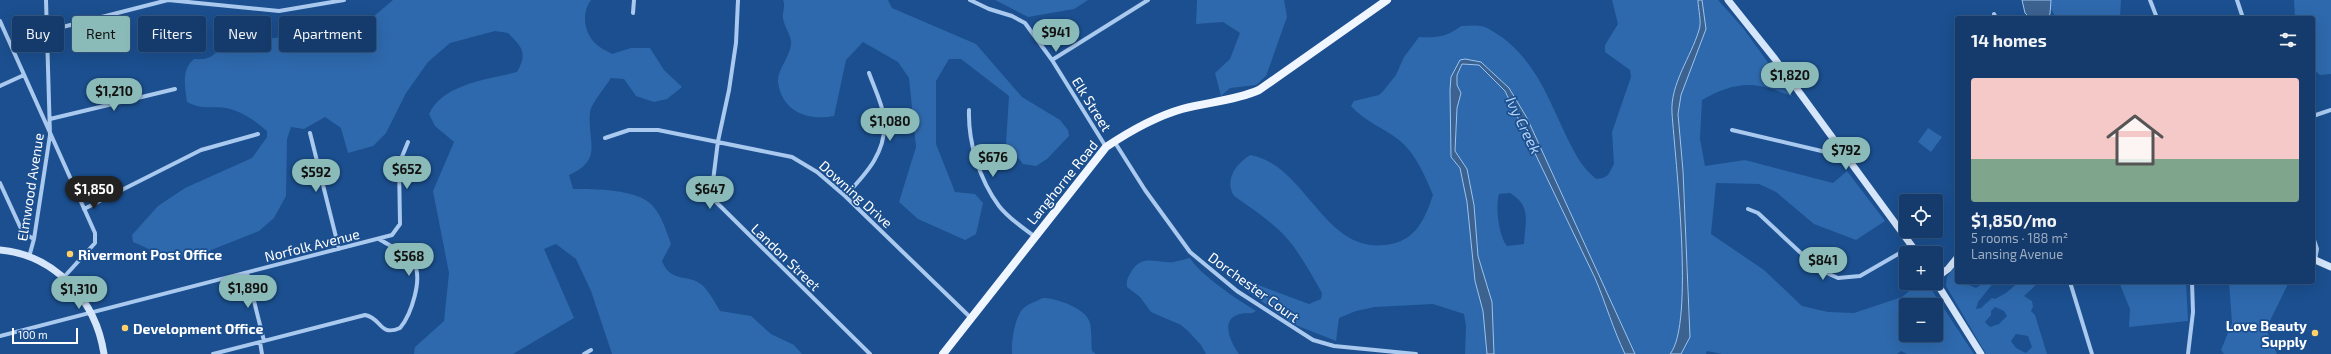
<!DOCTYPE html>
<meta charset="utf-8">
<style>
:root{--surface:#143b6b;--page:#1d4271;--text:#f1f3f6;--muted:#9dadc1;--line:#33557e;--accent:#8bbbb9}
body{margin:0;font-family:"Exo 2",sans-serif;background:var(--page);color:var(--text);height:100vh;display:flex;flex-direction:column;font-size:15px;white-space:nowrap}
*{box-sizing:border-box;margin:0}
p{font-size:13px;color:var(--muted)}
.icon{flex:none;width:22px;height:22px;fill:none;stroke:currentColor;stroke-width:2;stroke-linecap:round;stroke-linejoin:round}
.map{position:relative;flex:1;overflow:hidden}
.side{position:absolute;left:1955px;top:16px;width:360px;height:268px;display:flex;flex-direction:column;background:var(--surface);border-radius:4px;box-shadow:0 4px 16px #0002,0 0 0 1px var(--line)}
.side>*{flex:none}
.banner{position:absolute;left:12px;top:16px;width:380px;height:36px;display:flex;gap:8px}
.buttons{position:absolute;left:1899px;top:194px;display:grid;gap:8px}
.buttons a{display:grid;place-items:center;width:44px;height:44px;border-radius:4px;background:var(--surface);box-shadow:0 4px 16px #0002,0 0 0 1px var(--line);font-size:20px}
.scale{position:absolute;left:12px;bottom:10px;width:66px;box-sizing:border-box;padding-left:4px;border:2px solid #fff;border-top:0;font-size:11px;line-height:14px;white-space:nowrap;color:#fff;-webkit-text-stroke:3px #1b4f8f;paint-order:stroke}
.price{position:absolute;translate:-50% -34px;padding:0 9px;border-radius:14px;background:var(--accent);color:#111;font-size:13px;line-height:26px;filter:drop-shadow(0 1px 2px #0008)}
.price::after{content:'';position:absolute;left:50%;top:24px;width:12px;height:9px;margin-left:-6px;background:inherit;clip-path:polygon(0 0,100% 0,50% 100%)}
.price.selected{background:#222;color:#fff}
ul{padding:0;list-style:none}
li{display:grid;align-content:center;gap:8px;height:212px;padding:0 16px}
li+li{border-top:1px solid var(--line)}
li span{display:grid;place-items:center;height:124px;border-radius:4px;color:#555}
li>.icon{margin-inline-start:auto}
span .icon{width:72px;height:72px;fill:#fffc;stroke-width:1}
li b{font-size:17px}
h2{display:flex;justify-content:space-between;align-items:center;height:48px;padding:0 16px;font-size:17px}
.pill{padding:0 14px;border-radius:4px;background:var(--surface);box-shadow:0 4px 16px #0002,0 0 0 1px var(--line);font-size:14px;line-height:36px}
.pill.selected{background:var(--accent);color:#111}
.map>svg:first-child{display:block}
.green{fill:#2e69ad;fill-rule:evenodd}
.water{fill:#3c6290;stroke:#9cc4f0}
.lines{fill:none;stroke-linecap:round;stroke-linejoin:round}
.street{stroke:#a9c9ee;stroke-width:4}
.secondary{stroke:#d6e6fa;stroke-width:7}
.primary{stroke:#f0f6ff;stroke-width:8}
.poi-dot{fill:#ffd166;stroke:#1b4f8f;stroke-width:1.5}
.labels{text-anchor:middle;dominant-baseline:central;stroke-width:3.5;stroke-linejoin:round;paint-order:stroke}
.street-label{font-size:14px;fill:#fff;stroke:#1b4f8f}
.poi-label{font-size:14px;font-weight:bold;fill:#fff;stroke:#1b4f8f;text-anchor:start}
.water-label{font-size:15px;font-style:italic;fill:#b5d3f5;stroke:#1b4f8f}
</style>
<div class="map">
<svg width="2331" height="354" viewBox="0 0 2331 354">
<rect width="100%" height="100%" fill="#1b4f8f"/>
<!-- green -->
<path class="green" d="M393 0H591C581 13 584 33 596 44 600 48 607 51 612 54L631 48H650L664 70 682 87 667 99 654 102 636 96 624 79 611 78C606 86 591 104 590 112 587 142 604 159 569 175L573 189C594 189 637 189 652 205 662 216 666 230 671 244L662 261C671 284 688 273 702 285 709 291 715 303 720 311L751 316 771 334 794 345 802 354H612L591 291 576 259 556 244 544 249 574 318 513 354H414L415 347 444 321 449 273 433 191 454 142 435 126 429 114C442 84 489 79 517 72 528 53 522 47 508 33L495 31 450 43 428 62 406 93 386 133 373 146 348 153 341 128 325 117 304 129 291 127 287 139 286 196 274 218 259 231 191 258 158 253 133 242 132 235 158 206 185 188 252 158 267 137V131C255 121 242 111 226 108 210 106 202 110 187 102 185 86 181 70 194 59 212 60 213 56 224 43L341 31 366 23Z
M783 0H888L892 8 976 44 1022 97 1060 120 1068 130 1069 136 1047 159 1036 166 1023 164 1006 143 1009 96 961 59H949L936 81V144L955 192 975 194 983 203 976 234 965 240 918 219 899 202 916 147 909 78 898 62 863 42 846 60 834 116C808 121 782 112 778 82 777 70 790 57 791 44 792 36 784 27 783 18 782 12 786 6 783 0Z
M995 0H1088L1074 9 1028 17Z
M1197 0H1284L1287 17 1266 76 1256 85 1230 88 1221 96 1215 73 1230 59 1240 33 1223 22 1196 24Z
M1612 0H1698C1698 9 1702 22 1699 30 1691 57 1670 84 1672 113 1675 158 1695 324 1670 354H1635L1527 118 1509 88 1481 62 1460 60 1450 90 1451 157 1460 168 1467 202 1475 281 1483 311 1487 354H1465L1466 326 1464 314 1433 304 1375 307 1356 311 1339 318 1336 341 1293 324 1246 290 1258 285 1309 304 1321 299 1322 293C1310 272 1299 251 1283 234 1268 219 1251 208 1234 196 1224 180 1236 164 1250 155 1308 165 1324 258 1391 244 1417 239 1425 218 1433 195 1425 176 1416 154 1399 140 1384 128 1364 121 1351 106L1354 101 1379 95 1384 90 1396 75 1404 57 1419 37C1437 38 1447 37 1461 26 1467 26 1474 25 1480 26 1488 27 1495 33 1502 37 1546 71 1553 118 1581 163 1585 169 1591 174 1596 179L1603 178 1608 175 1614 164 1612 132 1631 77 1630 70 1605 52V45L1618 24Z
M1702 0H1718L1743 28 1793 97C1757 81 1737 80 1702 100L1700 139 1705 166 1745 160 1833 183 1847 171 1885 221 1856 240 1814 224 1776 192 1759 184 1716 183 1711 234 1764 270 1802 306 1828 312 1854 313 1902 297 1919 283H1927L1974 354H1907L1901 351 1897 354H1722L1707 351 1706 354H1681L1690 337 1689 299 1683 171 1678 114 1681 95 1705 29ZM1906 305H1936V335H1906Z
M2051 0H2121L2120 18H2056L2050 7Z
M2294 0H2331V74L2320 75 2313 69V18H2295Z
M1462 64 1479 65 1505 91 1595 278C1606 304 1613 329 1625 354H1494L1492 302 1478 256 1474 205 1467 169 1455 151 1457 108 1461 93 1457 85V75ZM1510 193C1532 206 1525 222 1524 244L1507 246C1499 236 1495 208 1499 194Z
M1928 128 1942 137 1931 152 1918 142Z
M1190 258C1200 275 1238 300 1256 311 1251 315 1246 312 1240 314 1219 319 1231 343 1239 354H1206L1201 345 1188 331 1181 325 1151 312 1140 297 1127 287C1126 281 1128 277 1131 272 1142 253 1157 264 1174 262 1179 261 1185 259 1190 258Z
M1957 263V282H1970L1969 285 1976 288 1985 282H1994L1978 302 1976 309 1981 308 1992 298 1995 299 2006 293 2019 282H2039L2024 296 2032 301 2033 307 2031 311 2035 315 2047 354H1986L1946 286 1947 277ZM1995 307 2004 311 2007 316 1999 324 1990 327 1985 322 1991 315V311ZM2016 334 2028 336 2032 347 2026 353 2016 348 2011 341Z
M2119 282H2186L2188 321 2129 327 2130 309Z
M2229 282H2289L2266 329 2277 354H2224L2221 350 2232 323Z
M1043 298C1056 298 1086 308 1090 323 1092 332 1091 342 1092 351L1096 354H1012C1011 342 1015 314 1025 307 1030 303 1037 301 1043 298Z"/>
<!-- water -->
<path class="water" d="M1698 0H1702L1706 29 1681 95 1678 114 1683 171 1690 337 1681 354H1670C1695 324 1675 158 1672 113 1670 84 1691 57 1699 30 1702 22 1698 9 1698 0Z
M2022 0H2051L2050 14 2047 18H2030L2025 13Z
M1465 59 1481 62 1509 88 1527 118 1635 354H1625C1613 329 1606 304 1595 278L1505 91 1479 65 1462 64 1457 75V85L1461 93 1457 108 1455 151 1467 169 1474 205 1478 256 1492 302 1494 354H1487L1483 311 1475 281 1467 202 1460 168 1451 157 1450 90 1451 77 1460 60Z"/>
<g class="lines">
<!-- street -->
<path class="street" d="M738 0 736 43 729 90 718 141 711 197 870 354
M970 0 989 9 1012 16 1025 23 1052 60 1106 147
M2150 0 2157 18
M2237 0 2243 18
M633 13 634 0
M1994 14 1996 18
M0 21 95 233V243L64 277
M47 31 168 0 279 11 344 0
M1052 60 1148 0
M0 86 24 75
M969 110C968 142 979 179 999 206 1008 218 1022 227 1034 236
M2313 116 2331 110
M50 119 175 89
M1732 130 1830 153 1840 148
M310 133 339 249
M605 138 629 130H658L792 157 817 172 845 196 971 318
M1114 141 1145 190 1190 252 1237 291 1313 340 1334 346 1416 354
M0 183 23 233 34 239
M845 196C866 174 888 151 884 117 882 103 874 87 869 73
M84 209 201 150 258 134
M1748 209 1758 213 1818 269 1838 278 1860 276 1912 246
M2313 237 2317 249 2315 260
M29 257 34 239 50 135 46 0
M247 273 264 341
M2070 282 2092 354
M0 336 392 235 400 224 399 164 408 142
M260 342 262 354
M213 354 365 315C382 318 379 337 400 328 411 315 424 277 413 262 405 252 390 246 379 239
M584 354 591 350
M2188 354 2193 312 2192 282"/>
<!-- secondary -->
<path class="secondary" d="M1728 0 1775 59 1917 253
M0 250C56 255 96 301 104 354
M2313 259 2331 267
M1936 278 1948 269 1957 258
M1936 282 1981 354"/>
<!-- primary -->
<path class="primary" d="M943 354 1106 147C1130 131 1154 117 1182 109 1208 102 1234 101 1259 90L1387 0"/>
</g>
<!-- markers -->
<g class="poi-dot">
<circle cx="70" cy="254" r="4"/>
<circle cx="125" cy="328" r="4"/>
<circle cx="2315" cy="333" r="4"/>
</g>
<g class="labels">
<!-- street labels -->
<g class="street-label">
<text transform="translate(1092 104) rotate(58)">Elk Street</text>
<text transform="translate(1062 182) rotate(-51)">Langhorne Road</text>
<text transform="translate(30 187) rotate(-81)">Elmwood Avenue</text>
<text transform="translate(856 194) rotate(42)">Downing Drive</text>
<text transform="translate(312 245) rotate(-14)">Norfolk Avenue</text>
<text transform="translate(786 257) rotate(44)">Landon Street</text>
<text transform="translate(1254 287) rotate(36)">Dorchester Court</text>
</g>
<!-- poi labels -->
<g class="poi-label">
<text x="78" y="254">Rivermont Post Office</text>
<text x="2307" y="325" text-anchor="end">Love Beauty<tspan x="2307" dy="16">Supply</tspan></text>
<text x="133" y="328">Development Office</text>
</g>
<!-- water labels -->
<g class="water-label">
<text transform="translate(1524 125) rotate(64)">Ivy Creek</text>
</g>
</g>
</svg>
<div class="buttons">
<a><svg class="icon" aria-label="locate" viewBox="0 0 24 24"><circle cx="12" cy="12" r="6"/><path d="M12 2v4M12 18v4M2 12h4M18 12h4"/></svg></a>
<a>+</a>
<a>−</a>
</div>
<div class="scale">100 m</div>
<b class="price" style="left:1056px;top:53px">$941</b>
<b class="price" style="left:1790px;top:96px">$1,820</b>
<b class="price" style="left:114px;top:112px">$1,210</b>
<b class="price" style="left:890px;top:142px">$1,080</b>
<b class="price" style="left:1846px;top:171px">$792</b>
<b class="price" style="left:993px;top:178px">$676</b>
<b class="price" style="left:407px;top:190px">$652</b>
<b class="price" style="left:316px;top:193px">$592</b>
<b class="price selected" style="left:94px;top:210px">$1,850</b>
<b class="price" style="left:710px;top:210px">$647</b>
<b class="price" style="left:409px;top:277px">$568</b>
<b class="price" style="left:1823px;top:281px">$841</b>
<b class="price" style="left:248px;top:309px">$1,890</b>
<b class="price" style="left:79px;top:310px">$1,310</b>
<div class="banner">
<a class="pill">Buy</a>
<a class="pill selected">Rent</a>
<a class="pill">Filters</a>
<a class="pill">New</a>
<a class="pill">Apartment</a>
</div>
<section class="side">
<h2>14 homes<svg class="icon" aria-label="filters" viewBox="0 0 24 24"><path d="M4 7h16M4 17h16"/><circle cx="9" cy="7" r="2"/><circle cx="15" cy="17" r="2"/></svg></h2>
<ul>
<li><span style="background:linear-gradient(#f6c9c9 65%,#7fa58c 0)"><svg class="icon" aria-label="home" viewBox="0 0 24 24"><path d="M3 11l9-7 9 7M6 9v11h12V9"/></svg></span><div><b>$1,850/mo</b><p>5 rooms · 188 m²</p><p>Lansing Avenue</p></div></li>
</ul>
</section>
</div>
